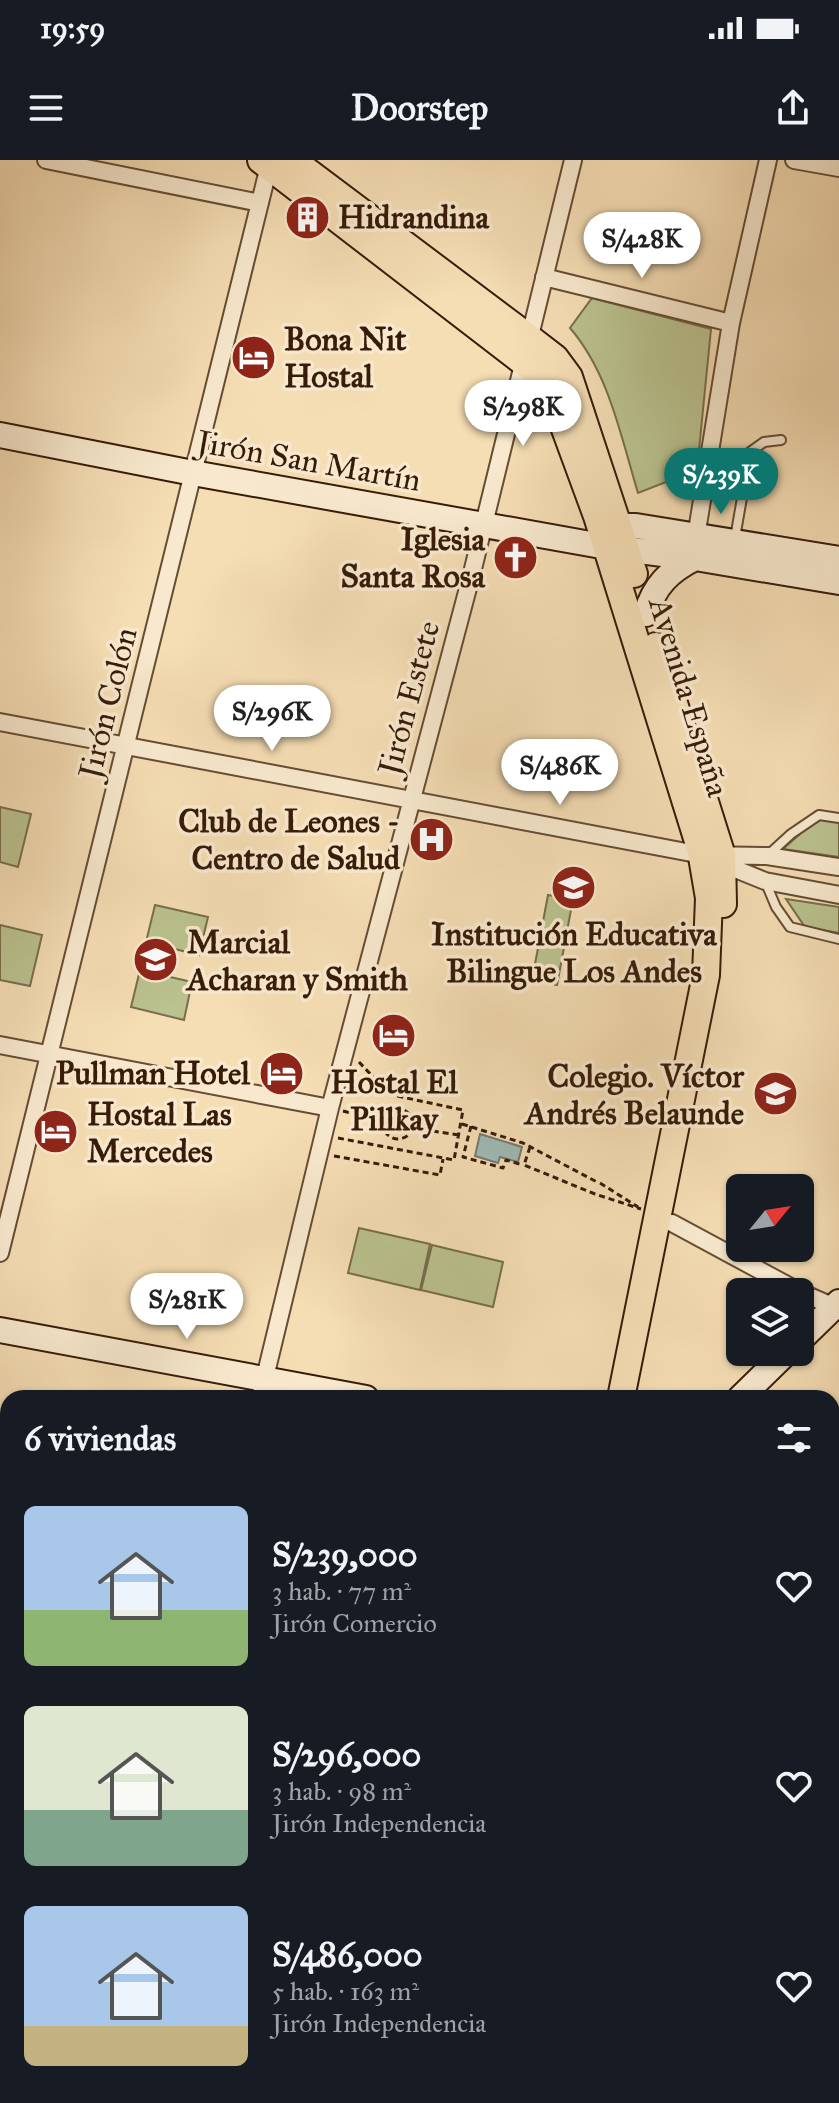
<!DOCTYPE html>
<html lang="es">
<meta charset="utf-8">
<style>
:root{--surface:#171b24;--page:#20242c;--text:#f1f3f6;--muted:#9ea1a6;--accent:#0f766e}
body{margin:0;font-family:"IM FELL Great Primer",serif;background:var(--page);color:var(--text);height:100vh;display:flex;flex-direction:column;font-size:30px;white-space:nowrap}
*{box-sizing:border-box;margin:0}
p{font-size:26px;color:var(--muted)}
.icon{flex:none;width:44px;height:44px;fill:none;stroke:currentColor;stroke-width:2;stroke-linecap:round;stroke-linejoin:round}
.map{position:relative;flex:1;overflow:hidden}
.sheet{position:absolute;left:0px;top:1230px;width:840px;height:714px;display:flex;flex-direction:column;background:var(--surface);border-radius:24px 24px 0 0;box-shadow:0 2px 6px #0004}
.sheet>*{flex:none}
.needle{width:52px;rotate:60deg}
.fabs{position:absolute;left:726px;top:1014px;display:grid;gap:16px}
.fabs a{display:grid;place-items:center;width:88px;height:88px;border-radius:12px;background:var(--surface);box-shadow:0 2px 6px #0004;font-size:40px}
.price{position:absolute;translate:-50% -68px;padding:0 18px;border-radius:28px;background:#fff;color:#222;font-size:26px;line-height:52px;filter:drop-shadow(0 2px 4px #0008)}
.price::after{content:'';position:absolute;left:50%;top:48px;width:24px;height:18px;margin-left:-12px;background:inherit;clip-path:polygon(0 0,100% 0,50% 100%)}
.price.current{background:var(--accent);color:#fff}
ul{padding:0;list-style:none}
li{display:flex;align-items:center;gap:24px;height:200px;padding:0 24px}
li span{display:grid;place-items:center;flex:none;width:224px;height:160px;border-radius:12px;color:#555}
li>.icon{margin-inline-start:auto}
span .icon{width:96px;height:96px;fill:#fffc;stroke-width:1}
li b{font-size:34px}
h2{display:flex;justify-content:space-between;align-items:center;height:96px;padding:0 24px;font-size:34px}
.status{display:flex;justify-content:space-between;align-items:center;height:56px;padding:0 40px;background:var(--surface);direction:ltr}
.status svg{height:22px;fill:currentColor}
header{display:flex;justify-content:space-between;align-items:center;height:104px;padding:0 24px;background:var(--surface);font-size:36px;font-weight:700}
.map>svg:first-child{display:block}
.green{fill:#bac28f;stroke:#786e4c;stroke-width:2}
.water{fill:#9fbab6;stroke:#757a71;stroke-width:2}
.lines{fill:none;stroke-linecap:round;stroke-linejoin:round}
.lane-casing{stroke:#664c34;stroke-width:12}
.street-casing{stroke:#664c34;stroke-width:20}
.secondary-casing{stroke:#371b09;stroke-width:28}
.primary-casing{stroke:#371b09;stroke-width:30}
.path{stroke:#371b09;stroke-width:3;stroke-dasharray:6 4;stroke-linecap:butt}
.lane{stroke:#f8e9ce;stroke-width:8}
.street{stroke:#f8e9ce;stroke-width:16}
.secondary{stroke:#f8e9ce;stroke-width:24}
.primary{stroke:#f5ddb4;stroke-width:26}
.labels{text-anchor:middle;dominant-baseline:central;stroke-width:7;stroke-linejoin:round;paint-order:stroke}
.poi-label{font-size:32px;font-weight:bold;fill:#371b09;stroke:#f8e9ce;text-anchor:start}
.street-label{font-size:32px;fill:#371b09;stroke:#f8e9ce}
</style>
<div class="status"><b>19:59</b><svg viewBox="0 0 49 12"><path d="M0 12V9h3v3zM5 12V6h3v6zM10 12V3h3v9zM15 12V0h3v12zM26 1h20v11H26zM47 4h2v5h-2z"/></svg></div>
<header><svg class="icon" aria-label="menu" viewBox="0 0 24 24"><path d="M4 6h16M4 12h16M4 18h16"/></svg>Doorstep<svg class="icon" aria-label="share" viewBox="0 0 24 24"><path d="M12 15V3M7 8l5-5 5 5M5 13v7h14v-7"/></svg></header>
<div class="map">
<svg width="839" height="1943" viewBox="0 0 839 1943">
<rect width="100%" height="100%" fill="#f5ddb4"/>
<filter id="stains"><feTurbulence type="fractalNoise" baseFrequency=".0025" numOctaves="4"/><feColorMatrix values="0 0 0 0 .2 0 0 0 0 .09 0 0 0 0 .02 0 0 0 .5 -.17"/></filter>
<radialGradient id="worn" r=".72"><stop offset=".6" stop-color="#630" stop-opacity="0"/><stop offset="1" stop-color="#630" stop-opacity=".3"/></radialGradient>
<!-- green -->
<path class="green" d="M592 138 711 169 697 310 638 333C621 277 609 213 570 168Z
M0 647 31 654 18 707 0 702Z
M819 657 839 662V697L783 689Z
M548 735 573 739 557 825 532 820Z
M786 739 839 747V773L805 767Z
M155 745 208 757 199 795 146 782Z
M0 765 42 775 30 826 0 820Z
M140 810 192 822 184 860 131 847Z
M359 1068 430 1084 420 1130 348 1113Z
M432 1085 503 1102 493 1147 421 1130Z"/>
<!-- water -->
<path class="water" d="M480 974 522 987 518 1002 500 997 498 1003 475 996Z"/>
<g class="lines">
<defs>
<path id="lane" d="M735 378 750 292 764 282 781 280
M767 696 791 674 819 655 839 658
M765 721 776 747 790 767 839 779
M0 1477 5 1478 8 1460
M424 1943V1936"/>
<path id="street" d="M46 0 260 43
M794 0 839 8
M544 117 731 163
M696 377 731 163 768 0
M0 562 702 695 767 696 839 707
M718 702 765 721 839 735
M0 885 330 948
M672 1063 800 1132
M0 1093 269 6
M800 1132 839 1149
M260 1238 330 948 472 413 573 0
M0 1429 8 1430
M832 1689 839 1692
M666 1936V1943"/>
<path id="secondary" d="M0 275 193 313 607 387 695 398 839 422
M600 366H636L839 399
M646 454C654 426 669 411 695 398
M0 1170 366 1238
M800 1180 839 1142
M740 1238 787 1192
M305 1943 307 1936
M322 1943 324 1936"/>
<path id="primary" d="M261 0 547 220 597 356 701 691 709 738 706 815 621 1238
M292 0 529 178 555 198 569 217 634 414
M656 486 722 696 723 744
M832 1351 839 1353
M832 1377 839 1379
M0 1732 8 1730
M0 1772 8 1770"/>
</defs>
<!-- lane casing -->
<use href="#lane" class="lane-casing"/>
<!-- street casing -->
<use href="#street" class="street-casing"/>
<!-- secondary casing -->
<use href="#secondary" class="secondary-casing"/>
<!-- primary casing -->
<use href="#primary" class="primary-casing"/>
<!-- path -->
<path class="path" d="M359 902 375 919 407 936
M383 964a15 15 0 1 1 30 0a15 15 0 1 1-30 0Z
M343 951 382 961
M462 964 523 983 597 1022
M471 966 463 997 503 1008 506 1000 523 1005
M413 968 459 975
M338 978 454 1000 463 950 350 926
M530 987 524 1005 595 1034 641 1049
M334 996 440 1015 443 999
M600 1023 638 1047"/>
<!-- lane -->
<use href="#lane" class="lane"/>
<!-- street -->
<use href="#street" class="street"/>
<!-- secondary -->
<use href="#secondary" class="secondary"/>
<!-- primary -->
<use href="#primary" class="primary"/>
</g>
<!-- icons -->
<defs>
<symbol id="building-disc" viewBox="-11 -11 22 22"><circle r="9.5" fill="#8f2418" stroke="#f8e9ce"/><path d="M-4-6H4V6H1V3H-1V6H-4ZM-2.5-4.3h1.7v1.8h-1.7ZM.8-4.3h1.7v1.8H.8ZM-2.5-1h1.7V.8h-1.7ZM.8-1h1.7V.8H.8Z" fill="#fff"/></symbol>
<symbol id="hotel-disc" viewBox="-11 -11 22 22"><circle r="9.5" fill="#8f2418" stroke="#f8e9ce"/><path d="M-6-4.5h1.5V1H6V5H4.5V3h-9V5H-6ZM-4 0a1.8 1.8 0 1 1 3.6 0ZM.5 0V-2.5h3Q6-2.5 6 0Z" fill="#fff"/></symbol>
<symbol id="church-disc" viewBox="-11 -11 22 22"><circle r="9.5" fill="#8f2418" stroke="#f8e9ce"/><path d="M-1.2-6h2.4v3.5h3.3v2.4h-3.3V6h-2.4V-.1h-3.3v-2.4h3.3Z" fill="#fff"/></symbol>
<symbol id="hospital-disc" viewBox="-11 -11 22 22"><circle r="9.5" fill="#8f2418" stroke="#f8e9ce"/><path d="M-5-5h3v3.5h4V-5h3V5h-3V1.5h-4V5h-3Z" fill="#fff"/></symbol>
<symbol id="school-disc" viewBox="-11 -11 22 22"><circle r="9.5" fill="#8f2418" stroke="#f8e9ce"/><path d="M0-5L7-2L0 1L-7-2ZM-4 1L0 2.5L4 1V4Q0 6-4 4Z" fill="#fff"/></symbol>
</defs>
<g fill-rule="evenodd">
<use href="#building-disc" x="282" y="32" width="51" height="51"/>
<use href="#hotel-disc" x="228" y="172" width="51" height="51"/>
<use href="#church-disc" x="490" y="372" width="51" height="51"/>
<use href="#hospital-disc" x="406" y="654" width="51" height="51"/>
<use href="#school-disc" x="548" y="702" width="51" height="51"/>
<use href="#school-disc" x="130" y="774" width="51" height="51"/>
<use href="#hotel-disc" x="368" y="850" width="51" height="51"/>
<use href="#hotel-disc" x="256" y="888" width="51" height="51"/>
<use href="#school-disc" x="750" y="908" width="51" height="51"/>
<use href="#hotel-disc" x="30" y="946" width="51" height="51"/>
</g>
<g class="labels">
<!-- poi labels -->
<g class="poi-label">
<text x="338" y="57">Hidrandina</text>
<text x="284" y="179">Bona Nit<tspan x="284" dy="37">Hostal</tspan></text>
<text x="485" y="379" text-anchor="end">Iglesia<tspan x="485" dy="37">Santa Rosa</tspan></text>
<text x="400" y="661" text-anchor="end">Club de Leones -<tspan x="400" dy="37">Centro de Salud</tspan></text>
<text x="574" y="774" text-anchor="middle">Institución Educativa<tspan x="574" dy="37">Bilingue Los Andes</tspan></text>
<text x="187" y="782">Marcial<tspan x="187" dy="37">Acharan y Smith</tspan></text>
<text x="250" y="913" text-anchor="end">Pullman Hotel</text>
<text x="744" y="916" text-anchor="end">Colegio. Víctor<tspan x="744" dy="37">Andrés Belaunde</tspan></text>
<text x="394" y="922" text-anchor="middle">Hostal El<tspan x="394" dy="37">Pillkay</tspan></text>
<text x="87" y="954">Hostal Las<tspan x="87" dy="37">Mercedes</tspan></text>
</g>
<!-- street labels -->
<g class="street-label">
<text transform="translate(309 301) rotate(10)">Jirón San Martín</text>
<text transform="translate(689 537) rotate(73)">Avenida España</text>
<text transform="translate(409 538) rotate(-75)">Jirón Estete</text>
<text transform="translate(108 543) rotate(-76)">Jirón Colón</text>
</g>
</g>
<rect width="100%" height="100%" filter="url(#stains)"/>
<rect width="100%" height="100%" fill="url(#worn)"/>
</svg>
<div class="fabs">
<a><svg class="needle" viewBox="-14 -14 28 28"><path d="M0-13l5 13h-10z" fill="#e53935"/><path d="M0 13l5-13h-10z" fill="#9ea1a6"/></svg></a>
<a><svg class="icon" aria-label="layers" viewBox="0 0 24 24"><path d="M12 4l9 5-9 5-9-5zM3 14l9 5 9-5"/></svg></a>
</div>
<b class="price" style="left:642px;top:120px">S/428K</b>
<b class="price" style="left:523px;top:288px">S/298K</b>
<b class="price current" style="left:721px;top:356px">S/239K</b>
<b class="price" style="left:272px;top:593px">S/296K</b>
<b class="price" style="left:560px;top:647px">S/486K</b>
<b class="price" style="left:187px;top:1181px">S/281K</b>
<section class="sheet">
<h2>6 viviendas<svg class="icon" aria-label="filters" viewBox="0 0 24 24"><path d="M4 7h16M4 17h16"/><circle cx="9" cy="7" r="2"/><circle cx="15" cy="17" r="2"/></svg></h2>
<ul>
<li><span style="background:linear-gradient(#a9c7e8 65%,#8fb573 0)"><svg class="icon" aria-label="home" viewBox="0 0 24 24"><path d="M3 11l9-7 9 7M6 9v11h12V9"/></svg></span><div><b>S/239,000</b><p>3 hab. · 77 m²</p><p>Jirón Comercio</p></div><svg class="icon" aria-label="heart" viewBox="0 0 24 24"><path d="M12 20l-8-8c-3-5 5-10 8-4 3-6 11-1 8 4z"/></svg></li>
<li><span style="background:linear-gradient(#dfe7d0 65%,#7fa58c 0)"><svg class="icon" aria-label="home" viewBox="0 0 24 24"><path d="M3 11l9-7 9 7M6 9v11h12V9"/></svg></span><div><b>S/296,000</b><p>3 hab. · 98 m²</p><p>Jirón Independencia</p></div><svg class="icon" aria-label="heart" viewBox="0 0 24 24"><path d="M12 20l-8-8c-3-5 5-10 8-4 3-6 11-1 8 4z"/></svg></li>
<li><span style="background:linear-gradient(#a9c7e8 75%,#c2b280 0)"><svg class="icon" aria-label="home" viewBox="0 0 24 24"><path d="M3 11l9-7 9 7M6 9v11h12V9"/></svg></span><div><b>S/486,000</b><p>5 hab. · 163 m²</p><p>Jirón Independencia</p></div><svg class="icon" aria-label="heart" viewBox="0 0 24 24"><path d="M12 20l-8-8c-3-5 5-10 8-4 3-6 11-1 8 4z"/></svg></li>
</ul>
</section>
</div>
